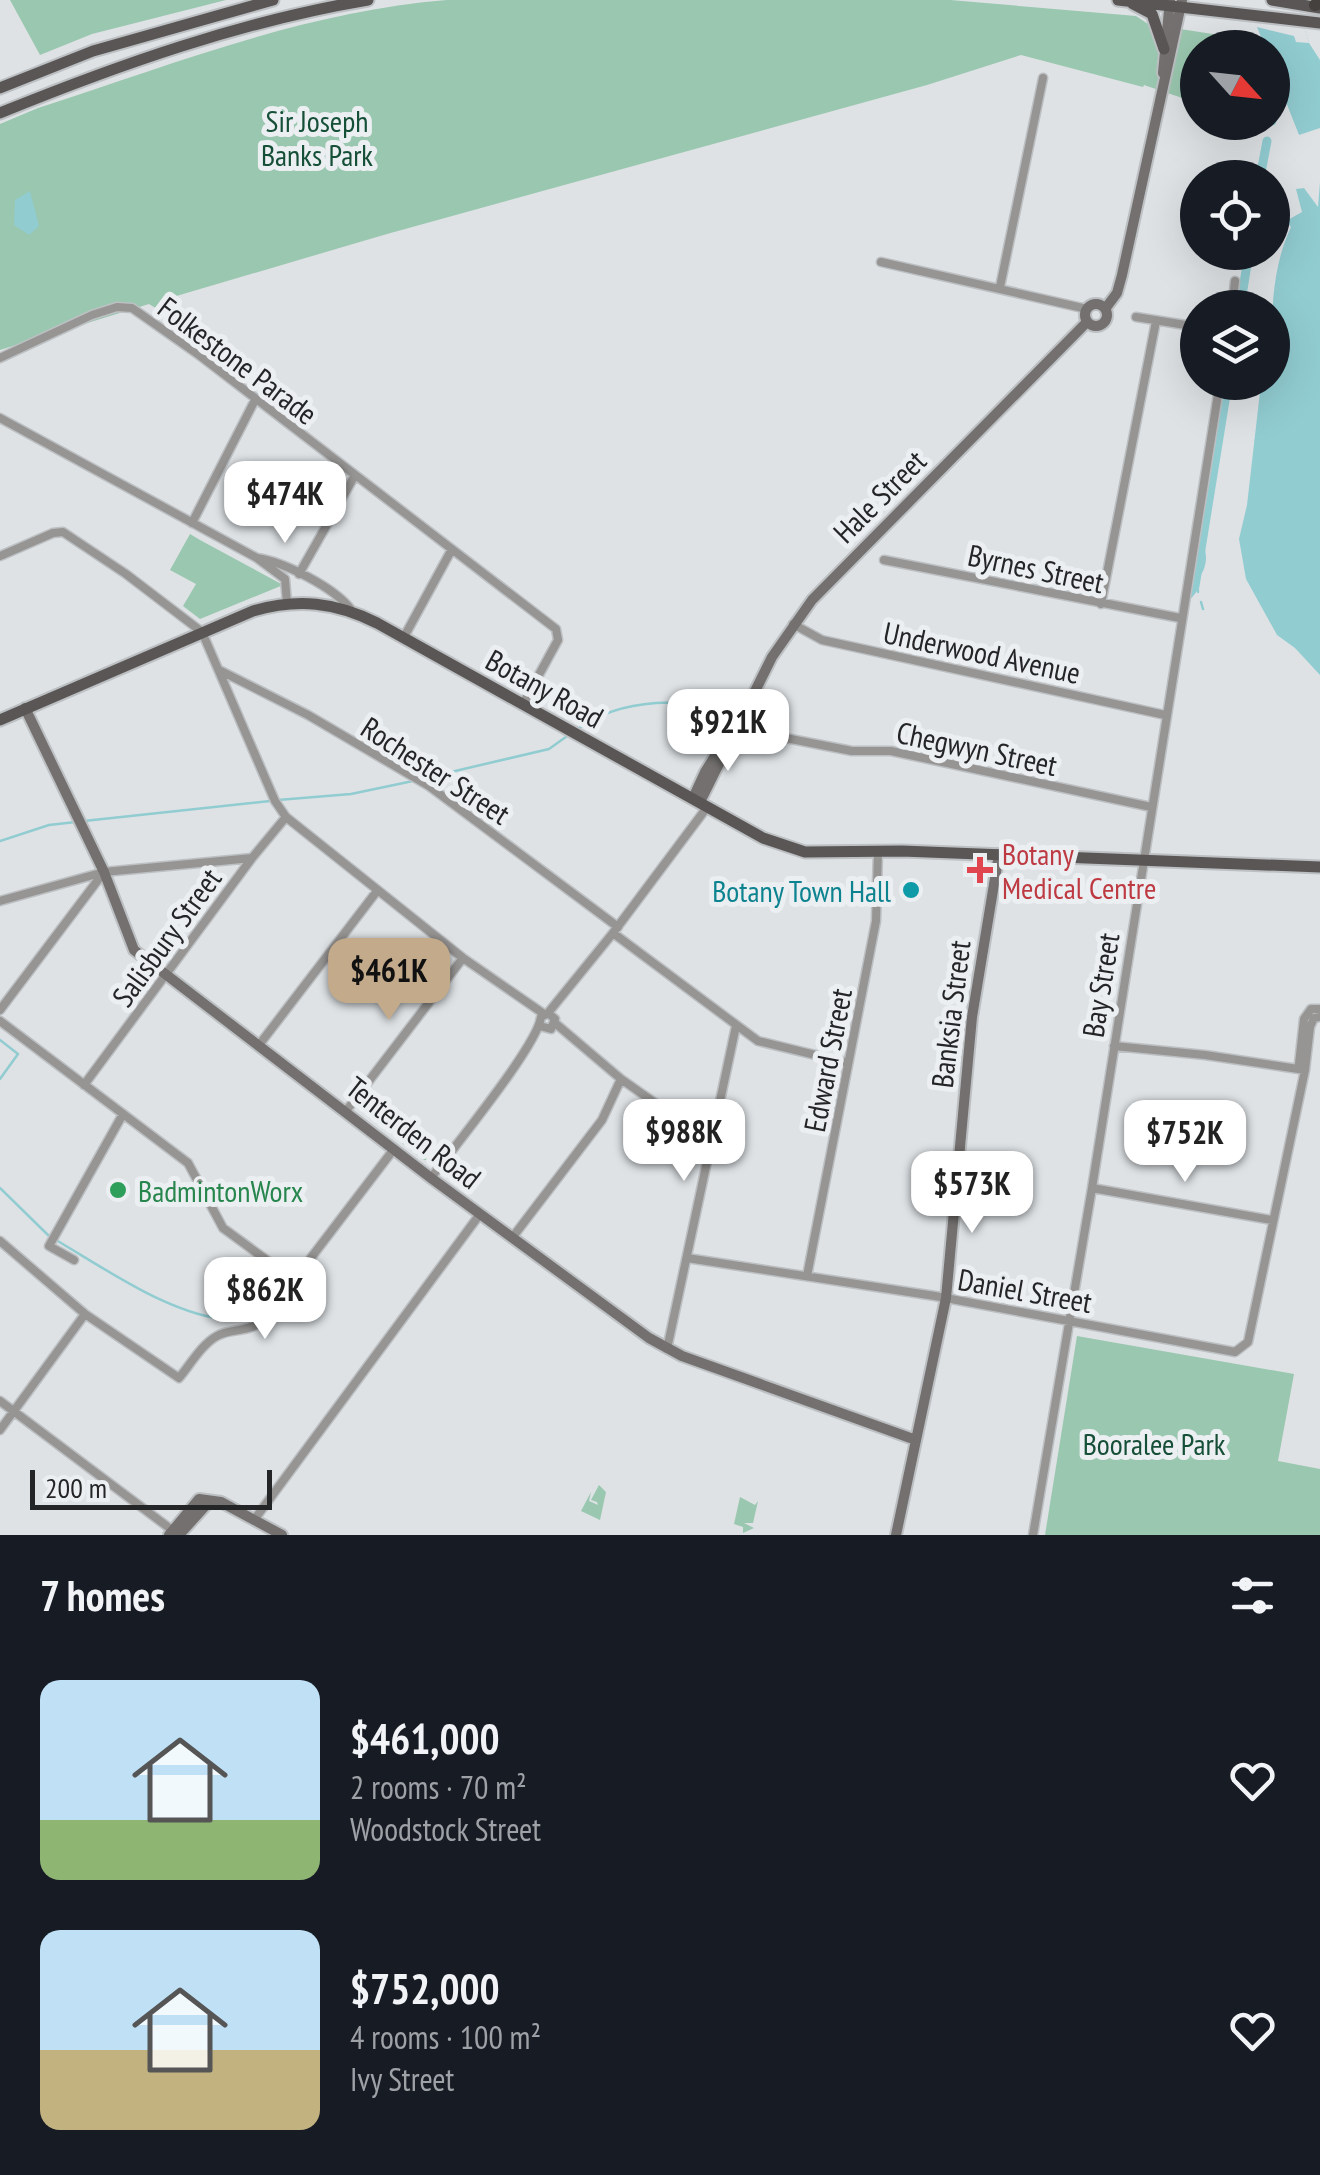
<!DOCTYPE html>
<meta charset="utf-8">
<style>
:root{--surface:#171b24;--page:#20242c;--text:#f1f3f6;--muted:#9ea1a6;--accent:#c3aa8b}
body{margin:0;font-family:"PT Sans Narrow",sans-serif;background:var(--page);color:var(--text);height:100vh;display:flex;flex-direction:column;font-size:38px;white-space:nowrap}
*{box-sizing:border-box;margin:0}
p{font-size:32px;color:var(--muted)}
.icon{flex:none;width:55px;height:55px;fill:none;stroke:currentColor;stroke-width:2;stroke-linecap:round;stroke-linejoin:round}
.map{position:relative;height:1535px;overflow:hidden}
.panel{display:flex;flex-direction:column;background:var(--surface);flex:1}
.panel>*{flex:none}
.needle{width:65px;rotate:117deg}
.controls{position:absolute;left:1180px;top:30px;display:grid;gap:20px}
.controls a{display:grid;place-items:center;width:110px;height:110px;border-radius:50%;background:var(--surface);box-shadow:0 10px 40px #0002;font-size:50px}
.scale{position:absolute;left:30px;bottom:25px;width:242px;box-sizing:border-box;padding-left:10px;border:5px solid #242526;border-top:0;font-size:28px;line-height:35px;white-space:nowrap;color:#242526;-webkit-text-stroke:8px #eceff2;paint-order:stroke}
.price{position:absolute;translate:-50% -85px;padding:0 22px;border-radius:20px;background:#fff;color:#222;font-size:32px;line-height:65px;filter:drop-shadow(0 2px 5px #0008)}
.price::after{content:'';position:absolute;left:50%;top:60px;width:30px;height:22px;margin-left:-15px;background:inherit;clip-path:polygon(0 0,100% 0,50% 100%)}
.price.current{background:var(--accent);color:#111}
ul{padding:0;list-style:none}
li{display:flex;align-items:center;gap:30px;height:250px;padding:0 40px}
li span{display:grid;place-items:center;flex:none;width:280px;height:200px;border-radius:20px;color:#555}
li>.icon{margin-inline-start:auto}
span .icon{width:120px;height:120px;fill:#fffc;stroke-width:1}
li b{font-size:42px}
h2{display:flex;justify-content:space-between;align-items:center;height:120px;padding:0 40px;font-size:42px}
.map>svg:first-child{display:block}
.green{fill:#9ac7af}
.water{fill:#91ccd1}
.pier{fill:#dee2e5}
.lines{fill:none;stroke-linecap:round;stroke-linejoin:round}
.stream{stroke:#91ccd1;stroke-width:2.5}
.canal{stroke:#91ccd1;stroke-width:9}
.street-casing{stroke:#bdc0c3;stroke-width:11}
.secondary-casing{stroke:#bdc0c3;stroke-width:14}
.primary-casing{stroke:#bdc0c3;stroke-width:15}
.highway-casing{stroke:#bdc0c3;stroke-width:16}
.street{stroke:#979594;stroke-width:8}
.secondary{stroke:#73706f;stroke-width:10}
.primary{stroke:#5a5655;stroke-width:11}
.highway{stroke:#44413f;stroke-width:12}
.health-dot{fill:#e0444e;stroke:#eceff2;stroke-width:4}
.culture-dot{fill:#0f9aa8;stroke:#eceff2;stroke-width:4}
.leisure-dot{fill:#2e9e5b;stroke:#eceff2;stroke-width:4}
.labels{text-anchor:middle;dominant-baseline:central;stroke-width:10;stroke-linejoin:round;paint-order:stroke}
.park-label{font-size:30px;fill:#164f37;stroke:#eceff2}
.street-label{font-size:30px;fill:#242526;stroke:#eceff2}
.health-label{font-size:30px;fill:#be3a42;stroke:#eceff2;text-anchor:start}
.culture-label{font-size:30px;fill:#0d838f;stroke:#eceff2;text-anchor:end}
.leisure-label{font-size:30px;fill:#27864d;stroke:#eceff2;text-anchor:start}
</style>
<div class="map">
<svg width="1320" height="1535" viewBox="0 0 1320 1535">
<rect width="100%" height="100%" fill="#dee2e5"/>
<!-- green -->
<path class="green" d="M10 0H226L92 34 40 55Z
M447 0H950L1136 16 1148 24 1232 37 1242 47 1198 48 1197 103 1144 85 1143 87 1021 55 927 85 387 234 173 297 164 313 149 304 0 350V124L38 108C171 65 306 11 447 0Z
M190 534 200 540 283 585 200 619 183 606 196 584 170 570Z
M402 1127 438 1154 433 1159 424 1160 394 1137Z
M1077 1336 1294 1374 1278 1461 1320 1469V1535H1045Z
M599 1485 606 1492 600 1520 581 1511 591 1492 589 1501 598 1505 597 1502 591 1500Z
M740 1497 755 1505 758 1501 753 1523H744L754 1528 743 1533V1527L734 1524Z"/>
<!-- water -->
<path class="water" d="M1296 0 1309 43 1320 60V128L1299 135 1273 69 1272 48 1265 47 1257 27Z
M1320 182V675L1295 648 1277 635 1246 579 1239 539 1247 505 1261 383 1272 382C1272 330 1268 276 1291 227L1286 221 1302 212 1296 189 1304 188 1318 207Z
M30 191 39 226 29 235 14 225 15 200Z"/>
<!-- pier -->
<path class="pier" d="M1248 0H1296L1309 43 1296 42 1294 36 1257 27Z"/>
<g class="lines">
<!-- stream -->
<path class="stream" d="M1198 592 1197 578C1205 569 1207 556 1202 545
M1194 593 1195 586
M1201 602 1203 609
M576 730C624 695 686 700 741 709
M421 779 549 749 570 734
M278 800 351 794 413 781
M84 821 270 801
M0 841 49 825 76 822
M0 1040 18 1054 0 1079
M0 1188 49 1236
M56 1240C102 1267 158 1306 211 1317 224 1319 238 1319 251 1320"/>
<!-- canal -->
<path class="canal" d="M1272 121 1278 87
M1260 178 1267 141
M1240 308 1249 252
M1189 594 1195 586 1228 382"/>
<defs>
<path id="street" d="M881 262 1087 309
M1000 287 1043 78
M1232 308 1235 281
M1136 317 1198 327
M0 358 92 315 117 307 132 308 199 355 556 629 558 640 523 704
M0 418 257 558 285 579 287 603
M192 523 255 400
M0 556 53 533 63 532 126 574 202 632 275 801 286 817 463 958 544 1014
M257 558C284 562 336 588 352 611
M884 560 1180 618
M299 574 354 477
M1101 604 1156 321
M793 624 822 640 1165 715
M404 637 452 549
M219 670 308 715 429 786 618 927
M735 728 852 751H891L1151 807
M0 901 104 872 252 858
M613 933 758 1041 848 1063
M0 1010 104 872
M548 1013 613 933 708 806
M0 1021 188 1163 223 1228 294 1280
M555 1023 621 1079 712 1143
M259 1045 377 891
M1114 1046 1205 1055 1305 1070
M1305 1070 1299 1064 1304 1019 1311 1009H1320
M84 1085 252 858 286 817
M346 1111 463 958
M431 1178C453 1148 538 1045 541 1017L548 1013 555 1019 551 1029 540 1026
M1092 1188 1272 1220
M512 1238 602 1120 621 1079
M0 1241 85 1314 179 1378C190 1365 202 1344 217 1336 231 1328 245 1333 262 1322L394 1149
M687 1258 935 1296 1235 1352 1248 1342 1305 1070 1310 1027 1314 1018 1320 1017
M74 1260 49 1246 123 1114
M807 1276 876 921 878 851
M667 1349 736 1026
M0 1401 176 1533
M0 1430 85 1314
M254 1520 480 1214
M1033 1535 1092 1188 1220 382"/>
<path id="secondary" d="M1163 73 1170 0
M1085 315a11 11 0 1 1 22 0a11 11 0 1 1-22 0Z
M1105 309 1117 293 1122 275 1182 0
M25 708 104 872 134 950 431 1178 649 1338 682 1356 916 1440
M693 798 705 772 730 732
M700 802 772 657 812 600 1087 322
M169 1535 199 1499 221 1502 282 1535
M179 1535 209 1502
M896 1535 946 1298 972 1017 999 854"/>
<path id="primary" d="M1118 0 1320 23
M1272 0 1320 8
M1133 4 1152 14 1164 49
M0 88 93 51 273 0
M0 113C118 65 242 21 368 0
M0 720 253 611C298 598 335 602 377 623L763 838 805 852 902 851 1320 867"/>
<path id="highway" d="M1315 5 1320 3"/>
</defs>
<!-- street casing -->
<use href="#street" class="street-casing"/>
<!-- secondary casing -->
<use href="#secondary" class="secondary-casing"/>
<!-- primary casing -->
<use href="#primary" class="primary-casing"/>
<!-- highway casing -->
<use href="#highway" class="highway-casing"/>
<!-- street -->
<use href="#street" class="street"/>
<!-- secondary -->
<use href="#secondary" class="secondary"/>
<!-- primary -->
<use href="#primary" class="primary"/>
<!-- highway -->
<use href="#highway" class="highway"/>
</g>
<!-- markers -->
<path class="health-dot" d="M975 855h10v10h10v10h-10v10h-10v-10h-10v-10h10z"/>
<circle class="culture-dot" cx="911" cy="890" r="10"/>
<circle class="leisure-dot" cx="118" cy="1190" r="10"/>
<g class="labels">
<!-- park labels -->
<g class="park-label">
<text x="317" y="120">Sir Joseph<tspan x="317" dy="34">Banks Park</tspan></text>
<text x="1154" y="1443">Booralee Park</text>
</g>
<!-- street labels -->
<g class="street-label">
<text transform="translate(238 360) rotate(37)">Folkestone Parade</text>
<text transform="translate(879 496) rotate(-45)">Hale Street</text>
<text transform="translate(1036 568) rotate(12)">Byrnes Street</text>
<text transform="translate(982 652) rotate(12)">Underwood Avenue</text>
<text transform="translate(545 688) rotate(29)">Botany Road</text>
<text transform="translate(977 748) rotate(12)">Chegwyn Street</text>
<text transform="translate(436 770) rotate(33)">Rochester Street</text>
<text transform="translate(166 937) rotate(-54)">Salisbury Street</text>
<text transform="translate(1100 985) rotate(-81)">Bay Street</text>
<text transform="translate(950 1014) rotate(-83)">Banksia Street</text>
<text transform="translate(827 1060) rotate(-79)">Edward Street</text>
<text transform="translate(414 1132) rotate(38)">Tenterden Road</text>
<text transform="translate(1025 1290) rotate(10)">Daniel Street</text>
</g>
<!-- health labels -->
<g class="health-label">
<text x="1002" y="853">Botany<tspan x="1002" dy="34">Medical Centre</tspan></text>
</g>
<!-- culture labels -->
<g class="culture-label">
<text x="891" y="890">Botany Town Hall</text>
</g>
<!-- leisure labels -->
<g class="leisure-label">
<text x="138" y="1190">BadmintonWorx</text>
</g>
</g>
</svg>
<div class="controls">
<a><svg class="needle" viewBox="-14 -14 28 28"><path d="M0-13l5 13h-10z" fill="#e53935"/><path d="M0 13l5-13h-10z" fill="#9ea1a6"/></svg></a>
<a><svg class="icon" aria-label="locate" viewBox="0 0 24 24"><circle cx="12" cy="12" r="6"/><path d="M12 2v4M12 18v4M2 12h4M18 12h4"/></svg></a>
<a><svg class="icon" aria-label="layers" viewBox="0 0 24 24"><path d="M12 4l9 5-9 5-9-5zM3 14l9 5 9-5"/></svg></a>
</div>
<div class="scale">200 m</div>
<b class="price" style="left:285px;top:546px">$474K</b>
<b class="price" style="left:728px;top:774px">$921K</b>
<b class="price current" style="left:389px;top:1023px">$461K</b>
<b class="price" style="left:684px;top:1184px">$988K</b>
<b class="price" style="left:1185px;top:1185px">$752K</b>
<b class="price" style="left:972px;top:1236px">$573K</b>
<b class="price" style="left:265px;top:1342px">$862K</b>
</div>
<section class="panel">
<h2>7 homes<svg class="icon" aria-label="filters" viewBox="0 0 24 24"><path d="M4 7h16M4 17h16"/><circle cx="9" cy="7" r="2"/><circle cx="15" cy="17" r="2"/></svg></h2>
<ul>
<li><span style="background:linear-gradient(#bfe0f5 70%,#8fb573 0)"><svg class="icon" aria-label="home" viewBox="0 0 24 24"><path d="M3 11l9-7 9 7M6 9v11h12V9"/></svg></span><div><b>$461,000</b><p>2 rooms · 70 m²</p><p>Woodstock Street</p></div><svg class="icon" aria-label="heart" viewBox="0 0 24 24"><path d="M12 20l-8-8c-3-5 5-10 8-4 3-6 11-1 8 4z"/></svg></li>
<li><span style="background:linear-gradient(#bfe0f5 60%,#c2b280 0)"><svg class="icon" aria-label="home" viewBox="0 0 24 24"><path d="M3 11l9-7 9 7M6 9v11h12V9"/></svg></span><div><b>$752,000</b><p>4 rooms · 100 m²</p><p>Ivy Street</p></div><svg class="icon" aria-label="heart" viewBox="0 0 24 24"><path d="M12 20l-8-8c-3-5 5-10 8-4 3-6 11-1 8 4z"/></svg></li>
</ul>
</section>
